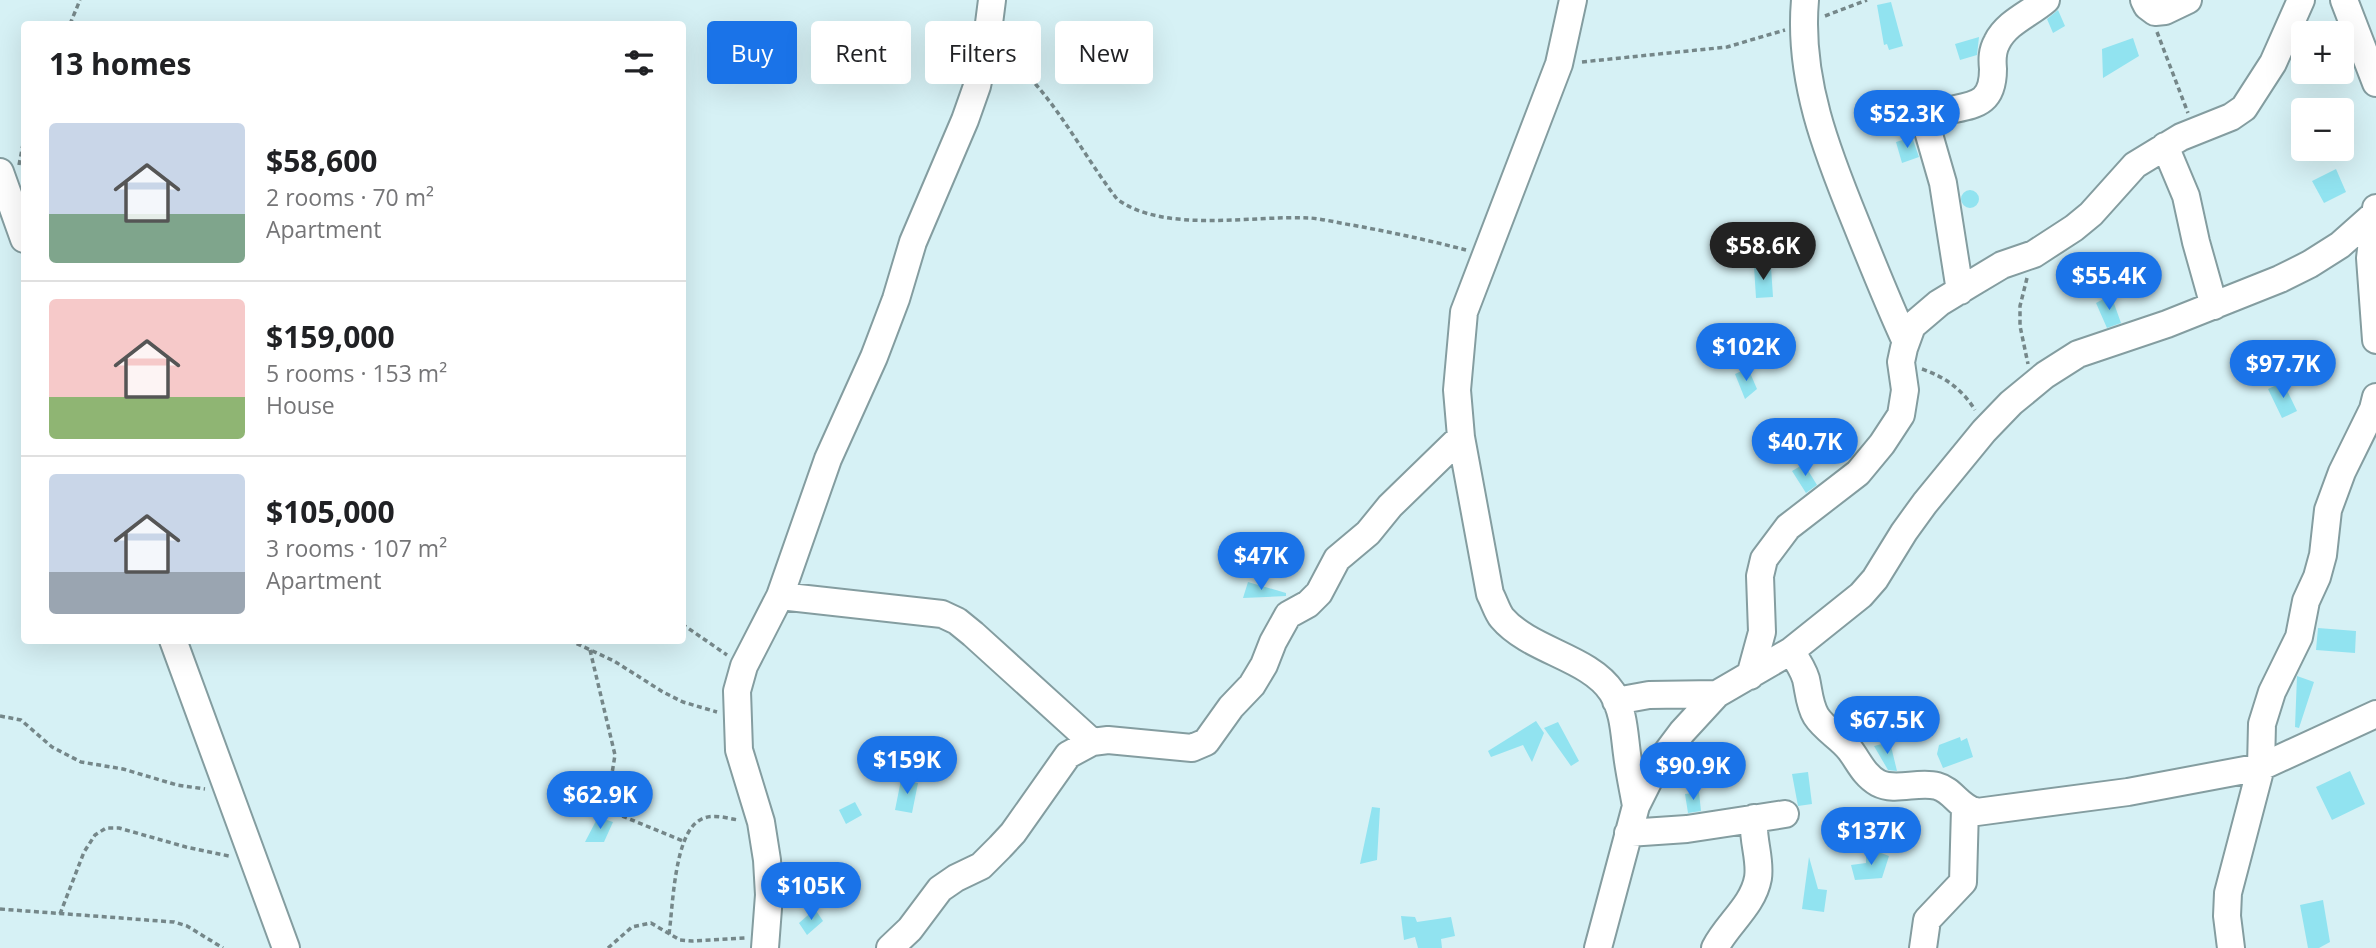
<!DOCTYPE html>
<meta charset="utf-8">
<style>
:root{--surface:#fff;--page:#f6f6f6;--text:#202124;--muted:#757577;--line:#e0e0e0;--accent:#1a73e8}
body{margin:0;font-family:"Open Sans",sans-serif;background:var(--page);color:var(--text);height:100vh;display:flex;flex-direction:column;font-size:26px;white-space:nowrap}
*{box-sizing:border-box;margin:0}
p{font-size:23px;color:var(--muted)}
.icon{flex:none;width:38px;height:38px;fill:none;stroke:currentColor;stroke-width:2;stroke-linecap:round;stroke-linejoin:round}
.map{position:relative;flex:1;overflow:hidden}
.drawer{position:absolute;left:21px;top:21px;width:665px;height:623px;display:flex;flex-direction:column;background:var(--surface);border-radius:7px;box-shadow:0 7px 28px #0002}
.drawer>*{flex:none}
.banner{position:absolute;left:707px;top:21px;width:665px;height:63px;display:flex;gap:14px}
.controls{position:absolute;left:2291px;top:21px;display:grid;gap:14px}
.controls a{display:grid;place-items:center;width:63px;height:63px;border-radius:7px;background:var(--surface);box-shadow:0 7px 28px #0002;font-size:35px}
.price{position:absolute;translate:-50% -60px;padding:0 16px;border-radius:24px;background:var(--accent);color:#fff;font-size:23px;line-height:46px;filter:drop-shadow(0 2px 4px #0008)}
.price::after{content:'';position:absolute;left:50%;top:42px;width:21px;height:16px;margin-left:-10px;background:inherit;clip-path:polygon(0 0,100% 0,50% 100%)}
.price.current{background:#222;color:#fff}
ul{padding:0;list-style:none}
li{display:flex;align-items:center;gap:21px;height:175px;padding:0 28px}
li+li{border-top:2px solid var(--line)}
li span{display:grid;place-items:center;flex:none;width:196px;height:140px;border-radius:7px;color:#555}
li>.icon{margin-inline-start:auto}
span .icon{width:84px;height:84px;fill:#fffc;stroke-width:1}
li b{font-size:30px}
h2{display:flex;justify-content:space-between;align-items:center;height:84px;padding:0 28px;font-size:30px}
.chip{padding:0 24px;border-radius:7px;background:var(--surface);box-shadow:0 7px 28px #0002;font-size:24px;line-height:63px}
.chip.current{background:var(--accent);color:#fff}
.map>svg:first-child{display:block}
.building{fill:#91e3f0}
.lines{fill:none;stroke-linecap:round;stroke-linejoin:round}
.minor-casing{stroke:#849da0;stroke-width:30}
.path{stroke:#758789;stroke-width:3.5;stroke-dasharray:5 3.5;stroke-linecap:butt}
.minor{stroke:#fff;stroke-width:26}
</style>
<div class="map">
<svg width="2376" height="948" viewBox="0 0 2376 948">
<rect width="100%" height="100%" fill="#d6f1f5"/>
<!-- building -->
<path class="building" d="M1891 2 1903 46 1889 50 1887 44 1884 45 1877 5Z
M2058 10 2065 26 2053 33 2047 19Z
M1979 37 1977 55 1960 60 1955 44Z
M2133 38 2139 56 2103 78 2102 49Z
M1912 137 1919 157 1902 163 1896 142Z
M2336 169 2346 192 2324 203 2312 181Z
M1961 199a9 9 0 1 1 18 0a9 9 0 1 1-18 0Z
M1754 266 1771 267 1773 297 1756 298Z
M2111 295 2121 323 2107 328 2096 303Z
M1748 368 1757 389 1745 399 1735 374Z
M2283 382 2297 411 2282 418 2268 389Z
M1804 464 1817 485 1806 493 1792 471Z
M1248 582 1286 593V596L1243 598Z
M2318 628 2356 631 2355 653 2316 650Z
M2297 676 2314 682 2299 728 2295 727Z
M1536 721 1544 733 1532 762 1523 745 1491 757 1488 751Z
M1558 722 1579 761 1571 766 1544 728Z
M1960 737 1961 741 1967 738 1973 757 1943 768 1937 754 1939 745Z
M1890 742 1897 771 1888 770 1874 746Z
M2350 771 2365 804 2332 820 2316 787Z
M1808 772 1812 804 1798 806 1792 774Z
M901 780 918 783 912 813 895 810Z
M1699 792 1701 811 1688 813 1685 794Z
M855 802 862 815 846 824 839 810Z
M1372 807 1380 808 1377 860 1360 864Z
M598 817 613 822 604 842H585Z
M1876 851 1889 856 1882 878 1855 880 1851 865 1866 863V852Z
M1809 857 1818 889 1827 890 1824 912 1802 909Z
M2323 900 2330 942 2319 948H2308L2300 905Z
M815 909 823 921 807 935 799 923Z
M1401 916 1415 917 1417 922 1451 917 1455 936 1441 939 1442 948H1418L1415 937 1404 940Z"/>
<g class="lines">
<defs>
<path id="minor" d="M1573 0 1559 64 1464 312 1457 390 1461 437 1490 594C1494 601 1497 612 1502 618 1530 651 1589 657 1612 692 1624 712 1624 732 1627 754 1629 771 1633 789 1636 806
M1805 0C1798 79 1827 152 1856 223 1872 263 1888 303 1906 342
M2144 0 2147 6 2155 12 2165 11 2188 0
M2344 0 2376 83
M2165 146 2186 196 2196 242 2214 306
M0 172 24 239
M2376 208 2370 258 2376 340
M1960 291 1943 183 1928 131V122L1932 116 1938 113C1970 104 1993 109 1993 69 1992 59 1992 51 1997 42 2007 22 2030 14 2046 0
M780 596 942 614 957 621 973 634 1092 742
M173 640 286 948
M1791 651C1797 660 1803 669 1806 679 1809 692 1809 704 1816 716 1825 730 1840 737 1850 750 1859 762 1864 775 1878 783 1895 792 1918 781 1937 786 1953 790 1959 808 1977 812L2128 792 2261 767 2376 714
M1750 676 1762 632 1760 576 1764 559 1788 527 1858 473 1882 444 1901 415 1905 390 1901 362 1904 348 1912 326 1939 303 1972 283 2002 265 2034 254 2074 228 2091 214 2135 165 2181 137 2231 117 2244 108 2273 63 2301 0
M1616 701 1649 695 1717 694
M1628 833 1687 829 1785 814
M765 948 769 895 767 860 761 822 739 750 737 691 744 666 780 596 828 459 874 357 896 299 913 242 965 120 977 86 987 39 992 0
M890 948 910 929 940 889 956 878 981 866 1000 847 1013 833 1068 755 1092 742 1108 740 1192 748 1206 742 1231 707 1252 685 1264 665 1273 642 1288 615 1308 604 1319 593 1337 559 1368 533 1390 506 1461 437
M1598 948 1636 806 1655 768 1682 732 1717 694 1791 651 1861 595 1875 579 1904 532 1925 503 1984 431 2011 403 2045 375 2078 354 2167 324 2280 279 2310 264 2340 245 2376 213
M1715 948C1727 924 1753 906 1758 878 1761 859 1752 840 1754 818
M1923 948 1927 920 1963 882 1965 808
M2231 948 2227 916 2228 893 2261 767 2262 724 2272 692 2299 637 2306 601 2317 577 2323 555 2328 510 2342 472 2373 409 2376 397"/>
</defs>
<!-- minor casing -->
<use href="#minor" class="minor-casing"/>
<!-- path -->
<path class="path" d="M1825 16 1867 0
M70 24 80 0
M2157 32 2188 113
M1005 54C1053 93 1080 151 1117 199 1164 234 1253 215 1310 218 1324 219 1338 223 1352 225 1390 232 1428 240 1466 250
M1582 62 1727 47 1785 30
M19 165 24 139
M2027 278 2020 306V326L2028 364
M1922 369C1945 377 1962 389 1975 410
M682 624 727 655
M569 640 614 661 663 692 683 702 717 712
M590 650 615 755 607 804 610 811 683 841
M0 716 21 720 52 747 81 762 123 769 177 785 205 789
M0 909 174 922 187 926 223 948
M60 914 84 852 95 835 106 828H119L186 847 229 856
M669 934C673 907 674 834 700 820 712 813 726 818 738 820
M608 948 632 927 651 923 680 940 692 941 746 938"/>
<!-- minor -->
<use href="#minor" class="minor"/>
</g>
</svg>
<div class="controls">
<a>+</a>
<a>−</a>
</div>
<b class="price" style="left:1907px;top:150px">$52.3K</b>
<b class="price current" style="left:1763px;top:282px">$58.6K</b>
<b class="price" style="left:2109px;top:312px">$55.4K</b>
<b class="price" style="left:1746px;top:383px">$102K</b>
<b class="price" style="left:2283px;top:400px">$97.7K</b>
<b class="price" style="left:1805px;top:478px">$40.7K</b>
<b class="price" style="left:1261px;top:592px">$47K</b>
<b class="price" style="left:1887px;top:756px">$67.5K</b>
<b class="price" style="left:907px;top:796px">$159K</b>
<b class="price" style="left:1693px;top:802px">$90.9K</b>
<b class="price" style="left:600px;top:831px">$62.9K</b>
<b class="price" style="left:1871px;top:867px">$137K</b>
<b class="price" style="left:811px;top:922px">$105K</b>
<div class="banner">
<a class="chip current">Buy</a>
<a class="chip">Rent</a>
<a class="chip">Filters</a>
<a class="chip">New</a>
</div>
<section class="drawer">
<h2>13 homes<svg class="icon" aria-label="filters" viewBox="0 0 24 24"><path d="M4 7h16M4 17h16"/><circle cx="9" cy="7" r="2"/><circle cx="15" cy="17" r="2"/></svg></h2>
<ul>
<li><span style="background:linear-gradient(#c9d6e8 65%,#7fa58c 0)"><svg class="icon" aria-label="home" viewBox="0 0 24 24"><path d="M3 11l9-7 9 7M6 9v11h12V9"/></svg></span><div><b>$58,600</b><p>2 rooms · 70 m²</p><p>Apartment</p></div></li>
<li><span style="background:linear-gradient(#f6c9c9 70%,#8fb573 0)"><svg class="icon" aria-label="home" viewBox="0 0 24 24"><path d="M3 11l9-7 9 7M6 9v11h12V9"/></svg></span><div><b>$159,000</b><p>5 rooms · 153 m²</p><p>House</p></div></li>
<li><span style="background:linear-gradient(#c9d6e8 70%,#9aa5b1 0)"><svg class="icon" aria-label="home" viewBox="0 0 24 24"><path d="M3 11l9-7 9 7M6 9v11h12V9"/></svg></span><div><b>$105,000</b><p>3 rooms · 107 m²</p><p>Apartment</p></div></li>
</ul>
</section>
</div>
